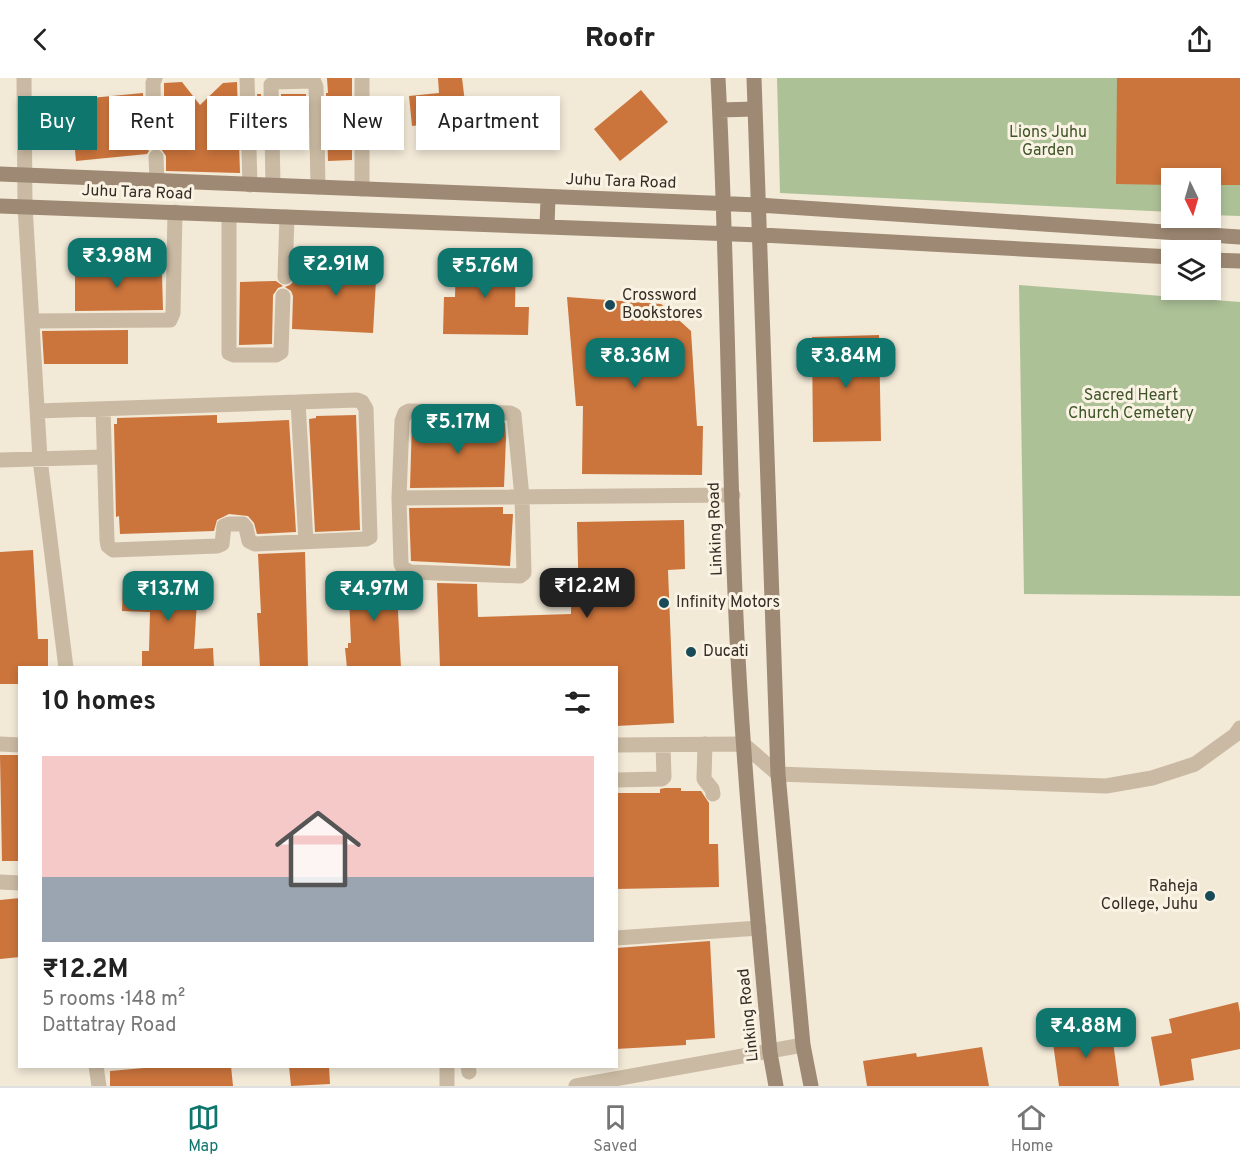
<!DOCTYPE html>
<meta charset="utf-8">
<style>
:root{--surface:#fff;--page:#f6f6f6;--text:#222;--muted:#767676;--line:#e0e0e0;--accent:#0f766e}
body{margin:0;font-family:Overpass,sans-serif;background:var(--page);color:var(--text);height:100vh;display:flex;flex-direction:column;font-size:22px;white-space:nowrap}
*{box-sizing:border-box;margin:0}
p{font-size:20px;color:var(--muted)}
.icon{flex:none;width:33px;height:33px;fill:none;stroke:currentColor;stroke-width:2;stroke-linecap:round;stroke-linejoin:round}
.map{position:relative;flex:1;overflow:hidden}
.drawer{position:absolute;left:18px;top:588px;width:600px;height:402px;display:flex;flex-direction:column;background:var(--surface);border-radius:0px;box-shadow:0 3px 9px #0003}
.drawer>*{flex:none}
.hud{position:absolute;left:18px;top:18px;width:600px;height:54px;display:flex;gap:12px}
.needle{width:39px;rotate:175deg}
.controls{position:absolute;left:1161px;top:90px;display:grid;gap:12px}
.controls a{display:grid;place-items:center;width:60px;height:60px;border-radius:0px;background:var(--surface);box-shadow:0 3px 9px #0003;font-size:30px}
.price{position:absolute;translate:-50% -51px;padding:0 14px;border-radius:12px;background:var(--accent);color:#fff;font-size:20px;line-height:39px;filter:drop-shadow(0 2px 3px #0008)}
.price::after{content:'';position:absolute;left:50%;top:36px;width:18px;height:14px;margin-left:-9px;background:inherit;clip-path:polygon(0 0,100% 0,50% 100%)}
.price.selected{background:#222;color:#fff}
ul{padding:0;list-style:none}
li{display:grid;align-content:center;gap:12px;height:318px;padding:0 24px}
li span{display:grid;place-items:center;height:186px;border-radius:0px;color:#555}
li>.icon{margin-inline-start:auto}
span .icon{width:108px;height:108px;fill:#fffc;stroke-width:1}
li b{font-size:26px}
h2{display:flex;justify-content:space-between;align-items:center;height:72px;padding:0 24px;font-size:26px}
.chip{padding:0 21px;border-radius:0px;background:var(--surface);box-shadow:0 3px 9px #0003;font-size:21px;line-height:54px}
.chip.selected{background:var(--accent);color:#fff}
header{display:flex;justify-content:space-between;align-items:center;height:78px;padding:0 24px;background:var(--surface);font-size:27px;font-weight:800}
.tabs{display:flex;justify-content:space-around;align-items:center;height:84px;border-top:2px solid var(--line);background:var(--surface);font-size:16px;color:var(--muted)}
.tabs a{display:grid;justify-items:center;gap:3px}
.tabs .selected{color:var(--accent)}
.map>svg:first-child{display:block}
.green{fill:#adc197}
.building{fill:#cb743c}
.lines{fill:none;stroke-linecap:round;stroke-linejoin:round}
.minor{stroke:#cabaa3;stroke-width:15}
.secondary{stroke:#9e8974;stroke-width:15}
.poi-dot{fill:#194a57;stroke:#faf3e3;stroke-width:2}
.labels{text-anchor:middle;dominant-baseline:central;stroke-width:6;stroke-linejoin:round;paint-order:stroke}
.park-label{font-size:16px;fill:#3d5428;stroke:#faf3e3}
.street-label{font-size:16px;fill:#352c25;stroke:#faf3e3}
.poi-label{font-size:16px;fill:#352c25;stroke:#faf3e3;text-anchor:start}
</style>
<header><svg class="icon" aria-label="back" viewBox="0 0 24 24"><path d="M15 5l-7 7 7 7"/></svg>Roofr<svg class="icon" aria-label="share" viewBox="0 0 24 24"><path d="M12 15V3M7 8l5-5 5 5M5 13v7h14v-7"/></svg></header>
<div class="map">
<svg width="1240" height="1008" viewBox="0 0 1240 1008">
<rect width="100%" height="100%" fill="#f2e9d7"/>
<!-- green -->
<path class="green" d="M777 0H1240V138L1211 137 1210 100H1172L1171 134 780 115Z
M1019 207 1240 224V518L1024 516Z"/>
<!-- building -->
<path class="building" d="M327 0H352V82L328 83 326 15H328Z
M438 0H462L469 57 439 61 437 45 412 48 409 18 439 15Z
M1117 0H1240V107H1210V100H1172V107L1116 106Z
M182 4 200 27 223 5 237 4 240 95 166 93V78L161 71 164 65V5Z
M641 12 668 44 620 83 594 51Z
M143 15 144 65 149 73 147 76 76 83 70 22Z
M257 16H261L262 70H259Z
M281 16H306L307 69H282Z
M456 179 516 180 515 229H529L528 257 443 256 444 219H455Z
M98 180H128V197H162L163 232 75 233V194L98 193Z
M311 181 377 184 373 255 292 251 293 218 291 213 285 209 290 207 294 203H310Z
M276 203 283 208 278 210 273 217 272 266 239 267 240 204Z
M567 219 661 226 691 253 697 348H703L702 397 582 396 583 328H576Z
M128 252V286H44L42 253Z
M879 257 881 363 813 364 812 259Z
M217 337V345L289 342 296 454 257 456 254 445 248 438 229 436 217 442 214 453 120 456 119 438 116 439 114 346H117V340Z
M356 337 360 452 315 454 309 341 316 340V338Z
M412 343 505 345 506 360 504 409 410 410Z
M503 429V436H513L510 488 411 483 409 430Z
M684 442 685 491 668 492 674 645 616 648V590H440L437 505 477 506 478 539 571 536V526H579L577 444Z
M33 472 38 561H48V590H20V606H0V474Z
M305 474 308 590H260L257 535H261L258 476Z
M394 494 396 496 401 590H347L345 570H348V565H351L348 496Z
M141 498H185V507H198L194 571 213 570 214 590H142V573H149L150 534 122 533 123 505 141 506Z
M0 677H20V783H2Z
M665 710H681V713H701L709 725V766H718L719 809 616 811V715H660V711Z
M20 820V879L0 881V822Z
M710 863 715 960 686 962V967L616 971V870Z
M1238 924 1240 935V971L1191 981 1194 1002 1160 1008 1151 959 1172 955 1169 941Z
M1111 949 1119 1008H1059L1052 958Z
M982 969 989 1008H867L863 983 916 975 917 979Z
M167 988H231L233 1008H110V993Z
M289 988H329L330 1006 291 1008Z"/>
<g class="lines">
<!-- minor -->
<path class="minor" d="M24 0 25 128 40 381 66 590
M247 0 250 107
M362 0V111
M154 65 153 5 155 0
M156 79 157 103
M273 107 271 7 276 4 311 3 314 4 316 9 318 109
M229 137V275L234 277H276L281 274 283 218
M285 199 287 139
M32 243 170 242 173 235 175 134
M298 324 306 464
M38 333 357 322 362 324 366 331 370 459 366 461 255 466 249 463 246 450 243 446H229L224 448 222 466 217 468 113 472 108 468 107 462 103 331
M409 333 510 335 514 337 522 419 524 495 520 498 410 494 403 490 401 486 399 420 402 343 405 335Z
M0 382 104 379
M399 420 733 417
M0 666 20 667
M705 666 704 701 712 711 713 716
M616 667 743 666 778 696 1106 708 1152 700 1195 686 1235 657 1240 650
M616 702 662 701 664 699 663 667
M0 804 20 805
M616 860 759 850
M96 988 99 1008
M447 988V1008
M468 988 469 994
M576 1008 803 967"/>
<!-- secondary -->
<path class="secondary" d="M718 0C727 172 728 343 735 515 741 669 756 822 770 975L776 1008
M754 0 778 696 803 967 811 1008
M720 32 755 31
M0 96 758 127 1240 159
M0 128 760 157 1172 179
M547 149 548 119
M1210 182 1240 183"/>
</g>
<!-- markers -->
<g class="poi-dot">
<circle cx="610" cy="227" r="6"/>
<circle cx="664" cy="525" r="6"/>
<circle cx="691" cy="574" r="6"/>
<circle cx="1210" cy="818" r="6"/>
</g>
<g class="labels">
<!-- park labels -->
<g class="park-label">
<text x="1048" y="55">Lions Juhu<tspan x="1048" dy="18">Garden</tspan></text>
<text x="1131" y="318">Sacred Heart<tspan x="1131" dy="18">Church Cemetery</tspan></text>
</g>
<!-- street labels -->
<g class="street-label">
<text transform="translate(621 104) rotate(2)">Juhu Tara Road</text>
<text transform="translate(137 115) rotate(2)">Juhu Tara Road</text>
<text transform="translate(716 451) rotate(-92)">Linking Road</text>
<text transform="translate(749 937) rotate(-96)">Linking Road</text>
</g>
<!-- poi labels -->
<g class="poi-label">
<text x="622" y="218">Crossword<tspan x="622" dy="18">Bookstores</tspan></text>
<text x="676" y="525">Infinity Motors</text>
<text x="703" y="574">Ducati</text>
<text x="1198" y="809" text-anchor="end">Raheja<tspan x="1198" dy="18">College, Juhu</tspan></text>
</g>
</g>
</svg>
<div class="controls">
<a><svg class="needle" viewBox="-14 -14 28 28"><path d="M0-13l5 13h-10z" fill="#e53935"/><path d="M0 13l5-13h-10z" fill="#767676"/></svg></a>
<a><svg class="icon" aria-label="layers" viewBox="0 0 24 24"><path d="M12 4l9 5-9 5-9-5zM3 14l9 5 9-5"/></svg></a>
</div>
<b class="price" style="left:117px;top:211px">₹3.98M</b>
<b class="price" style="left:336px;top:219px">₹2.91M</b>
<b class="price" style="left:485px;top:221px">₹5.76M</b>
<b class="price" style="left:635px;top:311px">₹8.36M</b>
<b class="price" style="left:846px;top:311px">₹3.84M</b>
<b class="price" style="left:458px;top:377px">₹5.17M</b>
<b class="price selected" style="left:587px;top:541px">₹12.2M</b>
<b class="price" style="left:168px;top:544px">₹13.7M</b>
<b class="price" style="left:374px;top:544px">₹4.97M</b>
<b class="price" style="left:1086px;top:981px">₹4.88M</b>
<div class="hud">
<a class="chip selected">Buy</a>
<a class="chip">Rent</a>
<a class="chip">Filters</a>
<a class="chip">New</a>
<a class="chip">Apartment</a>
</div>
<section class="drawer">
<h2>10 homes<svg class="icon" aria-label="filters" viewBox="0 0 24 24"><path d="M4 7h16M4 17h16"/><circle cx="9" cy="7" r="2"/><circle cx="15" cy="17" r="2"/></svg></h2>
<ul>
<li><span style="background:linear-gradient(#f6c9c9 65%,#9aa5b1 0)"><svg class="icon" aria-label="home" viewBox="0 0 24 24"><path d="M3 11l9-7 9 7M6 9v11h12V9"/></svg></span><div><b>₹12.2M</b><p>5 rooms · 148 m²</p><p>Dattatray Road</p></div></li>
</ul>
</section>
</div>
<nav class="tabs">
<a class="selected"><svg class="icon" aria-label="map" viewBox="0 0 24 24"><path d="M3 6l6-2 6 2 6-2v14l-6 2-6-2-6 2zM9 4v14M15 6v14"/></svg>Map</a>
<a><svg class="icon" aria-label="saved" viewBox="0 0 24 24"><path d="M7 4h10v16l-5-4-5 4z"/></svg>Saved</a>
<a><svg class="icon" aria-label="home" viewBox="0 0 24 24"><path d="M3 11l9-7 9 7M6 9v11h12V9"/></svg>Home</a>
</nav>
